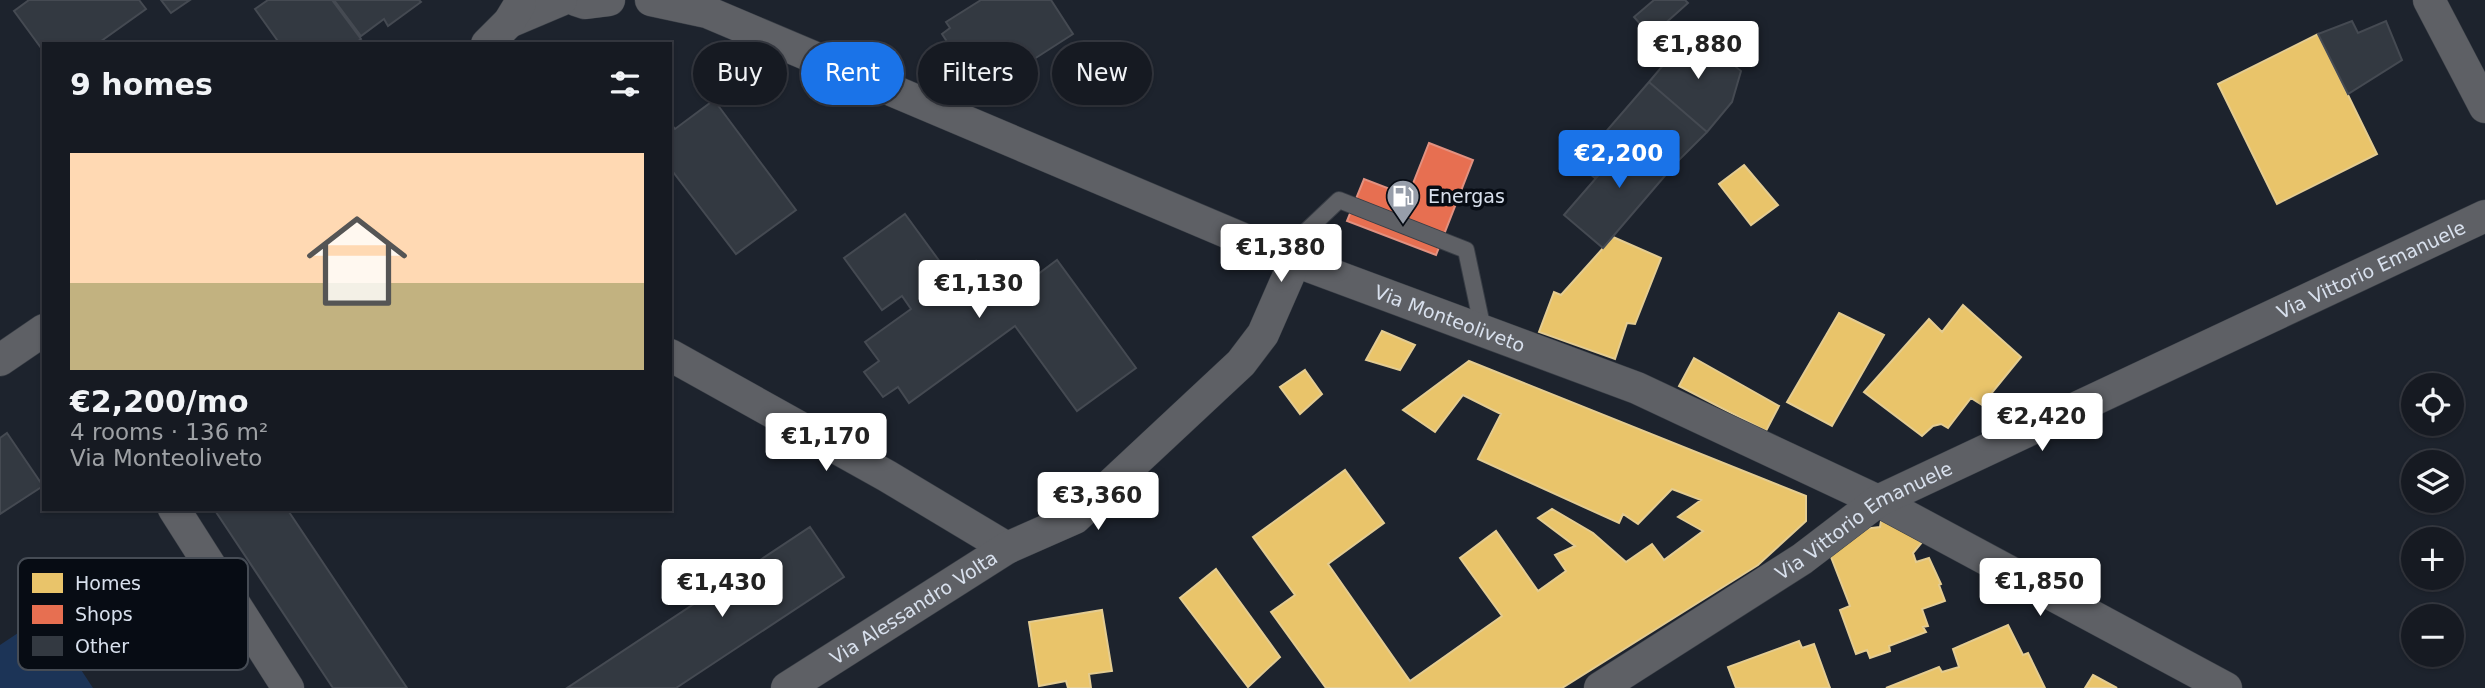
<!DOCTYPE html>
<meta charset="utf-8">
<style>
:root{--surface:#161a22;--page:#1f232a;--text:#f1f3f6;--muted:#9ea1a5;--line:#353840;--accent:#1a73e8}
body{margin:0;font-family:"DejaVu Sans",sans-serif;background:var(--page);color:var(--text);height:100vh;display:flex;flex-direction:column;font-size:26px;white-space:nowrap}
*{box-sizing:border-box;margin:0}
p{font-size:23px;color:var(--muted)}
.icon{flex:none;width:38px;height:38px;fill:none;stroke:currentColor;stroke-width:2;stroke-linecap:round;stroke-linejoin:round}
.map{position:relative;flex:1;overflow:hidden}
.drawer{position:absolute;left:42px;top:42px;width:630px;height:469px;display:flex;flex-direction:column;background:var(--surface);border-radius:0px;box-shadow:0 2px 5px #0004,0 0 0 2px var(--line)}
.drawer>*{flex:none}
.hud{position:absolute;left:693px;top:42px;width:665px;height:63px;display:flex;gap:14px}
.tools{position:absolute;left:2401px;top:373px;display:grid;gap:14px}
.tools a{display:grid;place-items:center;width:63px;height:63px;border-radius:50%;background:var(--surface);box-shadow:0 2px 5px #0004,0 0 0 2px var(--line);font-size:35px}
.price{position:absolute;translate:-50% -60px;padding:0 16px;border-radius:7px;background:#fff;color:#222;font-size:23px;line-height:46px;filter:drop-shadow(0 2px 4px #0008)}
.price::after{content:'';position:absolute;left:50%;top:42px;width:21px;height:16px;margin-left:-10px;background:inherit;clip-path:polygon(0 0,100% 0,50% 100%)}
.price.active{background:var(--accent);color:#fff}
ul{padding:0;list-style:none}
li{display:grid;align-content:center;gap:14px;height:371px;padding:0 28px}
li span{display:grid;place-items:center;height:217px;border-radius:0px;color:#555}
li>.icon{margin-inline-start:auto}
span .icon{width:126px;height:126px;fill:#fffc;stroke-width:1}
li b{font-size:30px}
h2{display:flex;justify-content:space-between;align-items:center;height:84px;padding:0 28px;font-size:30px}
.tag{padding:0 24px;border-radius:32px;background:var(--surface);box-shadow:0 2px 5px #0004,0 0 0 2px var(--line);font-size:24px;line-height:63px}
.tag.active{background:var(--accent);color:#fff}
.map>svg:first-child{display:block}
.green{fill:#1c3457}
.homes{fill:#e9c46a;stroke:#e4cc91;stroke-width:2}
.shops{fill:#e76f51;stroke:#e29180;stroke-width:2}
.building{fill:#333941;stroke:#454a52;stroke-width:2}
.lines{fill:none;stroke-linecap:round;stroke-linejoin:round}
.service-casing{stroke:#393e46;stroke-width:18}
.minor-casing{stroke:#393e46;stroke-width:33}
.service{stroke:#5e6065;stroke-width:16}
.minor{stroke:#5e6065;stroke-width:32}
.labels{text-anchor:middle;dominant-baseline:central;stroke-width:7;stroke-linejoin:round;paint-order:stroke}
.poi-label{font-size:19px;fill:#d8e0ed;stroke:#070c14;text-anchor:start}
.street-label{font-size:19px;fill:#d8e0ed;stroke:#070c14}
.key{fill:#070c14;stroke:#464c55;stroke-width:2}
.key-label{font-size:19px;fill:#d8e0ed}
</style>
<div class="map">
<svg width="2485" height="688" viewBox="0 0 2485 688">
<rect width="100%" height="100%" fill="#1d232d"/>
<!-- green -->
<path class="green" d="M45 615 93 688H0V645Z"/>
<!-- homes -->
<path class="homes" d="M2318 34 2377 154 2277 204 2218 84Z
M1744 165 1778 205 1751 225 1719 184Z
M1613 237 1661 258 1635 324 1627 323 1615 359 1539 332 1554 292 1561 295Z
M1963 305 2021 357 1982 405 1971 398 1948 428 1941 424 1933 426 1922 436 1864 392 1929 319 1942 332Z
M1839 313 1884 335 1832 426 1787 402Z
M1382 331 1415 345 1400 370 1366 360Z
M1694 358 1779 406 1766 431 1679 386Z
M1469 361 1806 496V521L1758 565 1562 688H1326L1271 612 1295 595 1253 537 1345 470 1384 523 1328 564 1410 681 1502 616 1460 558 1496 531 1538 591 1566 571 1555 555 1575 546 1538 518 1552 509 1593 533 1626 562 1652 544 1664 560 1703 531 1678 517 1701 500 1672 489 1638 524 1623 514 1619 523 1478 459 1501 414 1463 395 1435 432 1403 410Z
M1305 370 1322 394 1300 414 1280 387Z
M1881 521 1891 522 1923 541 1913 553 1916 562 1929 558 1941 584 1939 585 1945 601 1922 609 1928 626 1923 627 1926 632 1889 646 1890 651 1870 658 1867 650 1856 654 1840 610 1850 606 1829 552 1863 529 1880 527Z
M1216 569 1280 657 1248 687 1180 598Z
M1102 610 1112 671 1089 674 1091 688H1068L1066 681 1039 686 1029 622Z
M2008 625 2023 655 2028 653 2045 688H1886L1939 667 1942 672 1959 667 1953 649Z
M1799 641 1802 648 1814 644 1830 688H1736L1728 667Z
M2093 675 2117 688H2085Z"/>
<!-- shops -->
<path class="shops" d="M1429 143 1473 160 1436 255 1347 221 1364 179 1408 196Z"/>
<!-- building -->
<path class="building" d="M29 0H139L146 9 97 44H63L61 42 58 44H44V52L14 11Z
M161 0H190L171 13Z
M268 0H332L361 39 354 44H280L255 9Z
M334 0H419L421 2 388 26 384 19 361 36Z
M981 0H1051L1073 34 1031 61 1022 48 972 80 942 34 950 28 946 22Z
M1654 0H1685L1688 3 1651 36 1634 17Z
M2352 21 2358 33 2386 21 2402 60 2348 94 2318 34Z
M1692 31 1741 71 1732 102 1707 132 1649 82Z
M1649 82 1707 132 1675 164 1636 132 1595 178 1578 164Z
M714 100 796 210 736 254 670 168V123L675 129Z
M1636 132 1675 164 1603 248 1564 215Z
M905 214 943 266 921 282 930 295 976 261 988 277 1002 267 1018 289 1057 260 1136 368 1077 411 1015 326 909 403 898 387 883 397 864 372 879 361 865 342 911 309 902 296 882 310 844 258Z
M7 433 43 486 0 514V438Z
M214 509H287L407 688H333Z
M810 527 844 577 676 688H567Z"/>
<g class="lines">
<defs>
<path id="service" d="M1282 254 1339 200 1466 250 1483 330"/>
<g id="minor">
<path d="M576 0 585 3 609 0"/>
<path id="s1" d="M651 0 707 12 1295 261 1637 388 1878 501 2226 688"/>
<path d="M2429 0 2485 107"/>
<path d="M509 22 561 0"/>
<path d="M487 44 509 22 520 4"/>
<path d="M670 355 887 476 1007 548"/>
<path d="M0 360 44 330"/>
<path d="M174 509 288 688"/>
<path id="s2" d="M787 688 1007 548 1075 518 1241 363 1263 334 1295 261"/>
<path id="s3" d="M1600 688 1802 559 1878 501 2485 216"/>
</g>
</defs>
<!-- service casing -->
<use href="#service" class="service-casing"/>
<!-- minor casing -->
<use href="#minor" class="minor-casing"/>
<!-- service -->
<use href="#service" class="service"/>
<!-- minor -->
<use href="#minor" class="minor"/>
</g>
<!-- icons -->
<defs>
<symbol id="fuel-pin" viewBox="-11 -11 22 30"><path d="M0 17L-7.5 6A9.5 9.5 0 1 1 7.5 6Z" fill="#979eaa" stroke="#070c14"/><path d="M-5.5-6h7V0h2V4h1.3V-2.5L3-4.5l.8-.8L6-3V5H2.5V1h-1V6h-7ZM-4.2-4.7v3.2H.2V-4.7Z" fill="#fff"/></symbol>
</defs>
<g fill-rule="evenodd">
<use href="#fuel-pin" x="1384" y="177" width="38" height="52"/>
</g>
<g class="labels">
<!-- poi labels -->
<g class="poi-label">
<text x="1428" y="196">Energas</text>
</g>
<!-- street labels -->
<g class="street-label">
<text stroke="none"><textPath href="#s3" startOffset="880">Via Vittorio Emanuele</textPath></text>
<text stroke="none"><textPath href="#s1" startOffset="861">Via Monteoliveto</textPath></text>
<text stroke="none"><textPath href="#s3" startOffset="313">Via Vittorio Emanuele</textPath></text>
<text stroke="none"><textPath href="#s2" startOffset="150">Via Alessandro Volta</textPath></text>
</g>
</g>
<!-- legend -->
<rect x="18" y="558" width="230" height="112" rx="10" class="key"/>
<rect x="32" y="573" width="31" height="20" fill="#e9c46a"/>
<rect x="32" y="605" width="31" height="19" fill="#e76f51"/>
<rect x="32" y="636" width="31" height="20" fill="#333941"/>
<g class="key-label">
<text x="75" y="590">Homes</text>
<text x="75" y="621">Shops</text>
<text x="75" y="653">Other</text>
</g>
</svg>
<div class="tools">
<a><svg class="icon" aria-label="locate" viewBox="0 0 24 24"><circle cx="12" cy="12" r="6"/><path d="M12 2v4M12 18v4M2 12h4M18 12h4"/></svg></a>
<a><svg class="icon" aria-label="layers" viewBox="0 0 24 24"><path d="M12 4l9 5-9 5-9-5zM3 14l9 5 9-5"/></svg></a>
<a>+</a>
<a>−</a>
</div>
<b class="price" style="left:1698px;top:81px">€1,880</b>
<b class="price active" style="left:1619px;top:190px">€2,200</b>
<b class="price" style="left:1281px;top:284px">€1,380</b>
<b class="price" style="left:979px;top:320px">€1,130</b>
<b class="price" style="left:2042px;top:453px">€2,420</b>
<b class="price" style="left:826px;top:473px">€1,170</b>
<b class="price" style="left:1098px;top:532px">€3,360</b>
<b class="price" style="left:2040px;top:618px">€1,850</b>
<b class="price" style="left:722px;top:619px">€1,430</b>
<div class="hud">
<a class="tag">Buy</a>
<a class="tag active">Rent</a>
<a class="tag">Filters</a>
<a class="tag">New</a>
</div>
<section class="drawer">
<h2>9 homes<svg class="icon" aria-label="filters" viewBox="0 0 24 24"><path d="M4 7h16M4 17h16"/><circle cx="9" cy="7" r="2"/><circle cx="15" cy="17" r="2"/></svg></h2>
<ul>
<li><span style="background:linear-gradient(#ffd9b3 60%,#c2b280 0)"><svg class="icon" aria-label="home" viewBox="0 0 24 24"><path d="M3 11l9-7 9 7M6 9v11h12V9"/></svg></span><div><b>€2,200/mo</b><p>4 rooms · 136 m²</p><p>Via Monteoliveto</p></div></li>
</ul>
</section>
</div>
